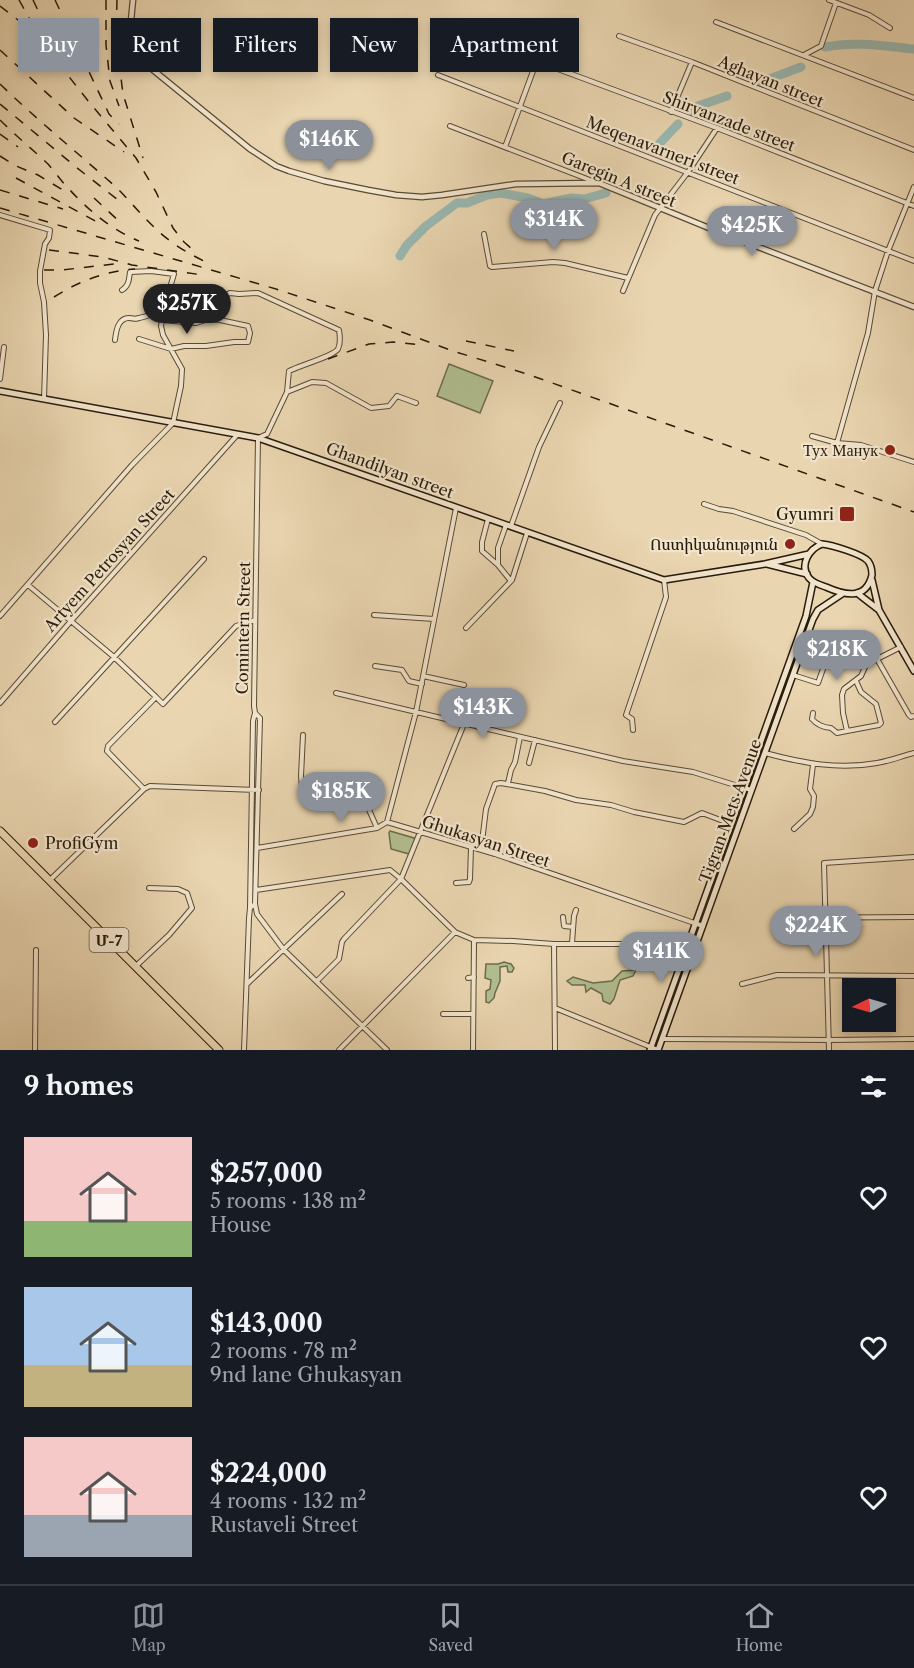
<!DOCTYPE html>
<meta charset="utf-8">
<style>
:root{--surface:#171b24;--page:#242831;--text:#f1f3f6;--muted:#9ea1a6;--line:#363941;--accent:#8c9099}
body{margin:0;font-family:"Libre Caslon Text","Noto Serif Armenian",serif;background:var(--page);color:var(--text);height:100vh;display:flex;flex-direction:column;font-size:22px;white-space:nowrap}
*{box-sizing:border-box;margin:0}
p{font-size:20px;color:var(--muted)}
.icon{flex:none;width:33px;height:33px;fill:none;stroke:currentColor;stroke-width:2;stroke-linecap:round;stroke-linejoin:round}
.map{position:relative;height:1050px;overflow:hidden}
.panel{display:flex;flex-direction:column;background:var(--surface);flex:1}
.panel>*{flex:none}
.banner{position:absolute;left:18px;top:18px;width:600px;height:54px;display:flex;gap:12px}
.needle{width:39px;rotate:265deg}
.buttons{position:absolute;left:842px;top:978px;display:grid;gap:12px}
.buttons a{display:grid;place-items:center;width:54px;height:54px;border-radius:0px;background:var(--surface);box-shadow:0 3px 9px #0003;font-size:30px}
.price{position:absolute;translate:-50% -51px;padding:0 14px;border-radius:21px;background:var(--accent);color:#fff;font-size:20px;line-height:39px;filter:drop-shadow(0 2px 3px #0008)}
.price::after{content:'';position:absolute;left:50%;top:36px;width:18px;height:14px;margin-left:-9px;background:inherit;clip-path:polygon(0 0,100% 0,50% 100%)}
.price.on{background:#222;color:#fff}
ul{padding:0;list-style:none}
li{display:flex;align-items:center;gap:18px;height:150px;padding:0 24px}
li span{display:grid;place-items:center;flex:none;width:168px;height:120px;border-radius:0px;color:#555}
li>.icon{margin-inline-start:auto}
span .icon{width:72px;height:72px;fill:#fffc;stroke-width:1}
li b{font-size:26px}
h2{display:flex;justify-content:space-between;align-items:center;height:72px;padding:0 24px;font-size:26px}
.chip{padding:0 21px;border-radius:0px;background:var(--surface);box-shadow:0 3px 9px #0003;font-size:21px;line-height:54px}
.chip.on{background:var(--accent);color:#fff}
.dock{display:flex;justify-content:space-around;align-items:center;height:84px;border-top:2px solid var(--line);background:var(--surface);font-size:16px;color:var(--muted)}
.dock a{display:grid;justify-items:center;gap:3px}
.dock .on{color:var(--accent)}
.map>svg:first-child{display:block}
.green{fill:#b1be90;stroke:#6d6c4c;stroke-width:1.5}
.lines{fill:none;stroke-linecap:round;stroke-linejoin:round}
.river{stroke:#99b8b2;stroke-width:9}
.minor-casing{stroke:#594a33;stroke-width:6}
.tertiary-casing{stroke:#594a33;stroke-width:7}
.secondary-casing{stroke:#291b09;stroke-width:8}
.trunk-casing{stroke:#291b09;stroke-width:9}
.minor{stroke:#f1e4cc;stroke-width:4}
.tertiary{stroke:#f1e4cc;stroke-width:4.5}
.secondary{stroke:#f1e4cc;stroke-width:5}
.trunk{stroke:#e9d5b0;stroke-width:7}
.rail{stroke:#291b09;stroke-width:1.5;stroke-dasharray:10 10;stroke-linecap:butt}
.poi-dot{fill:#8f2418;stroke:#f1e4cc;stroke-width:2}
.labels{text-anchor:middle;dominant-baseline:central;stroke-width:4.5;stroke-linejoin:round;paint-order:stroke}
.shield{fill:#f1e4cc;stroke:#655744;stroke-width:1.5}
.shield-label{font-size:15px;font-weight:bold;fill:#291b09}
.street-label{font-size:16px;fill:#291b09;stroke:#f1e4cc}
.poi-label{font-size:16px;fill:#291b09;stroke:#f1e4cc;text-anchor:end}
</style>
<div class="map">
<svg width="914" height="1050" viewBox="0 0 914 1050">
<rect width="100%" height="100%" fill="#e9d5b0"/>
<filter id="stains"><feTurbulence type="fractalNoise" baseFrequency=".00333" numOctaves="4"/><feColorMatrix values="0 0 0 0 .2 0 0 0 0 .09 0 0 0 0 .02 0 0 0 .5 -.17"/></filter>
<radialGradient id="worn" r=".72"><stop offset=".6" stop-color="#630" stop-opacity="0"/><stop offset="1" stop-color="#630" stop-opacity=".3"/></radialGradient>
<!-- green -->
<path class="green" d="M449 364 493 381 480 413 437 396Z
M390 831 414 838 415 840 409 854 391 849 389 833Z
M504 962 511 964 514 968 512 972H508L507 966 500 967V981L495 993 494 998 489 1003 486 1002V991L490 989 491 980 485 978 486 964H498Z
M636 970 633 976 620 980 614 999 610 1004 603 1001 602 994 591 988 586 992 585 985H572L567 981 573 977 593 983 612 981 622 971Z"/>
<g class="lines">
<!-- river -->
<path class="river" d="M825 47C855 41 884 46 914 49
M756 84 801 67
M692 111 698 106 727 96
M659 144 678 124
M400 256 407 245 426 226 457 203H467L487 195 500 193 528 198 543 204 571 198 584 199 606 193"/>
<defs>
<path id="minor" d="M829 0 869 15 890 28
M716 22 914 98
M619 36 692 62 914 150
M804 55 821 46 836 3
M438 75 914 261
M671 112 692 62
M450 126 595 182
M505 147 536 63 539 62 717 128 914 206
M0 215 50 230 49 238 45 244 40 271V283L44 302 46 335 44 399
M484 234 490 266 492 267 553 262 565 263 628 278
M623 291 655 215 688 172 717 128
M139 339 171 349 184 346H206L234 342H248L250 333 248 326 220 320
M115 340C116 331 118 318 129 318 136 318 132 320 139 318 145 317 151 314 157 313L162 320 196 323 208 319 220 320 226 295 230 293 239 294 258 293 339 330C340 336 341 343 338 349 334 356 298 366 289 371L287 392
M0 379 4 347
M812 436 837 443 861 445 914 462
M837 443 868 333 875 291 888 251 914 187
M704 504 719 509 733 511 806 535 822 544
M488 519 482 542V551L498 565
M506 525 498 548V565L511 581
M511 526 539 447 560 403
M28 585 114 657 156 697
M374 615 434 619
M0 616 132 465 173 423 181 386 182 369 163 335 161 326 164 308 174 274 151 271 130 272C129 279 129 286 122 290
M466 628 512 580 527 533
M901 647 877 659 909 715 911 717 914 716
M375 666 402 670 409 681 422 684
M793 675 818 683 834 638
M423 676 464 685
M336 693 623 761 693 772 751 790
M0 703 71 621 238 434
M813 713 812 719C816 724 824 728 831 728L837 733 847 731 843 713 842 695 844 689 861 676 866 665 877 659
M55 722 204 559
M633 730 632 719 626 715 666 597 664 580
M847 731 879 725 881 723 876 704 861 692 856 681
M303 735 301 776 302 788 307 791 330 788 339 795 366 803 377 828
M765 753C802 763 839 770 877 763 890 761 902 756 914 753
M529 763 535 740
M508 783 511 770 515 762 520 737
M144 789 107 751 108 746 156 697 163 704 236 626 255 620
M387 822 416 712 456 508
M794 829 810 814 813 807 814 796 810 789 813 765
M257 848 377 828 387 822 495 854 703 926
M481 850 486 809 495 784 501 783 545 791 576 800 611 805 634 812 684 822 702 813 731 824
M50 880 144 789 150 786 259 790
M456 883 469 882 470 879 471 847
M256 890 390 870 401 879 455 932 474 940 513 941 554 944H636L664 947 691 958
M255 904 257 914 284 950 387 1050
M250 908 253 721 255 713
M563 917 564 926 573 927
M777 918 914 917
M572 943 574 916 576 910
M554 944 555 1050
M136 966 169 935 192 908 187 893 178 889 149 888
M468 978 474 977
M317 981 339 959 342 942 344 939 401 879 464 724
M248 983 342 894
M742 984 777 975 914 976
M555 1008 658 1050
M443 1014H473
M662 1039 829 1040 914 1039
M35 1050 36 950
M244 1050 249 918 250 908 255 904 260 718 255 713 254 706 258 438 267 434 287 392 312 382 326 383 371 408 389 406 397 396 416 403
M339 1050 455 932
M473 1050 474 940
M829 1050 824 863 914 857"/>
<path id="tertiary" d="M133 0 129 41 131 52 250 149 276 166 289 171 324 181 368 190 396 195 422 197 442 195 516 184 599 183 709 228 914 307"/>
<path id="secondary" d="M0 391 258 438 664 580 765 564 809 554
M822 544C832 545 862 554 868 561 871 565 872 571 872 575 866 601 844 595 826 587 820 585 813 583 809 578 799 565 809 549 822 544Z
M767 564 807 574
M872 580 879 610 914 671
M857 593 879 610
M650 1050 806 616 813 582
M658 1050 813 619 818 610 842 594"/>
<path id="trunk" d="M0 831 219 1050"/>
</defs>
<!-- minor casing -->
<use href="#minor" class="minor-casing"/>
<!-- tertiary casing -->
<use href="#tertiary" class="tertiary-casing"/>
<!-- secondary casing -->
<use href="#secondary" class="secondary-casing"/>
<!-- trunk casing -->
<use href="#trunk" class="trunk-casing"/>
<!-- minor -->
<use href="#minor" class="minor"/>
<!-- tertiary -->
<use href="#tertiary" class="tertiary"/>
<!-- secondary -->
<use href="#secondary" class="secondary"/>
<!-- trunk -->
<use href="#trunk" class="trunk"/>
<!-- rail -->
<path class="rail" d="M19 0 38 34
M33 0 60 57
M55 0 109 114 119 124
M106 0V45L110 81 119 106
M117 0 116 38 123 94 143 158
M0 6 18 20 55 59 89 102 136 158 156 192 173 228 184 242 192 249
M0 50 74 118 124 152
M0 84C37 120 78 153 117 188 130 201 141 215 155 228 170 243 189 254 208 263
M0 104 76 167 118 200
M0 120C15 135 32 149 48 164 55 172 61 181 69 189 88 210 112 230 139 241
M0 134 18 147
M0 156 16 166 38 175 66 192
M16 178 97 222
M0 190 63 209
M94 198 122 224
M0 208 276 289 370 320 453 351 527 374 914 512
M49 250 103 257 132 265 203 275
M44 270H62L114 264
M54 297C79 281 106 271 135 269
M466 341 514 351
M328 359 369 344 393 342 423 345"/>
</g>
<!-- markers -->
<g class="poi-dot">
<circle cx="890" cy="450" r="6"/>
<rect x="839" y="506" width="16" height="16" rx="3"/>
<circle cx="790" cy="544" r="6"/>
<circle cx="33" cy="843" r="6"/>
</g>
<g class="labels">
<!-- shield labels -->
<rect class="shield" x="89.5" y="928" width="39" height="24" rx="4.5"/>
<g class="shield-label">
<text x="109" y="940">Մ-7</text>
</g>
<!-- street labels -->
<g class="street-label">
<text transform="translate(771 81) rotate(22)">Aghayan street</text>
<text transform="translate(729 121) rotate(21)">Shirvanzade street</text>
<text transform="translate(663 150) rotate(21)">Meqenavarneri street</text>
<text transform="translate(619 179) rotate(22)">Garegin A street</text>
<text transform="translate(390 470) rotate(20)">Ghandilyan street</text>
<text transform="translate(109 560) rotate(-48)">Artyem Petrosyan Street</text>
<text transform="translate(243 628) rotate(-89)">Comintern Street</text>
<text transform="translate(730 811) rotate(-70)">Tigran Mets Avenue</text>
<text transform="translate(486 841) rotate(18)">Ghukasyan Street</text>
</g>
<!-- poi labels -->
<g class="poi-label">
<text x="878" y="450">Тух Манук</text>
<text x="834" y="514">Gyumri</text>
<text x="778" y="544">Ոստիկանություն</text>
<text x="45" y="843" text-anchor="start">ProfiGym</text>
</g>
</g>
<rect width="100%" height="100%" filter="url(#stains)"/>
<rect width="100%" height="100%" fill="url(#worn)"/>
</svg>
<div class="buttons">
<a><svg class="needle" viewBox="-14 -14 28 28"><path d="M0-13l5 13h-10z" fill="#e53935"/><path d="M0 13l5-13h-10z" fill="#9ea1a6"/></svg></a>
</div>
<b class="price" style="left:329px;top:171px">$146K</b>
<b class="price" style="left:554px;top:251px">$314K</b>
<b class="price" style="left:752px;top:257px">$425K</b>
<b class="price on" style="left:187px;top:335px">$257K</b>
<b class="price" style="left:837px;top:681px">$218K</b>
<b class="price" style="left:483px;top:739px">$143K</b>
<b class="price" style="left:341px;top:823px">$185K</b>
<b class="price" style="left:816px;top:957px">$224K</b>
<b class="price" style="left:661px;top:983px">$141K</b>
<div class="banner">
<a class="chip on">Buy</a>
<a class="chip">Rent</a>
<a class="chip">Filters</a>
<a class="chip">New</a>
<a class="chip">Apartment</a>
</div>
</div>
<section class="panel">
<h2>9 homes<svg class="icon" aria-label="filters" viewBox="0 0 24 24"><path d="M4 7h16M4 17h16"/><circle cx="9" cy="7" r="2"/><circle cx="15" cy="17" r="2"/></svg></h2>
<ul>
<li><span style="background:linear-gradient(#f6c9c9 70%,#8fb573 0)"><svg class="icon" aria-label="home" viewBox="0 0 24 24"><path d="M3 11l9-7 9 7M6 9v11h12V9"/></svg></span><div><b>$257,000</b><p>5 rooms · 138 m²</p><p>House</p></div><svg class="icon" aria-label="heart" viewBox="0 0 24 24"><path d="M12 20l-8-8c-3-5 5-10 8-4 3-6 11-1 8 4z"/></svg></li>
<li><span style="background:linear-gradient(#a9c7e8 65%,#c2b280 0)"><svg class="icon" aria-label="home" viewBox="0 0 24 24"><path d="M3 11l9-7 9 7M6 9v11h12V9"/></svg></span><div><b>$143,000</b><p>2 rooms · 78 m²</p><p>9nd lane Ghukasyan</p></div><svg class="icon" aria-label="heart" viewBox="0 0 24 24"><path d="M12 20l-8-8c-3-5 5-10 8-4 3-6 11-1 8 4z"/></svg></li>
<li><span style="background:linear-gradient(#f6c9c9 65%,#9aa5b1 0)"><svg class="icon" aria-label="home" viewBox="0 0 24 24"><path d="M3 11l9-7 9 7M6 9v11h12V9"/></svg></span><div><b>$224,000</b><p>4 rooms · 132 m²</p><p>Rustaveli Street</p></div><svg class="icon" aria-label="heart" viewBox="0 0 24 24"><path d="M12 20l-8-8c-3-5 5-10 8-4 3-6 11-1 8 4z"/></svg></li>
</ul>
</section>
<nav class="dock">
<a class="on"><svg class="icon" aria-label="map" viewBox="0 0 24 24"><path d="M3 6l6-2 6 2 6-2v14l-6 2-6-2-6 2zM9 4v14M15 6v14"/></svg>Map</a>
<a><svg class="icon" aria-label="saved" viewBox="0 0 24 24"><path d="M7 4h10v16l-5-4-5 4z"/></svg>Saved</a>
<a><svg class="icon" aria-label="home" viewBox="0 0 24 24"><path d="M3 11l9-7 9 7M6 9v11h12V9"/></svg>Home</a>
</nav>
